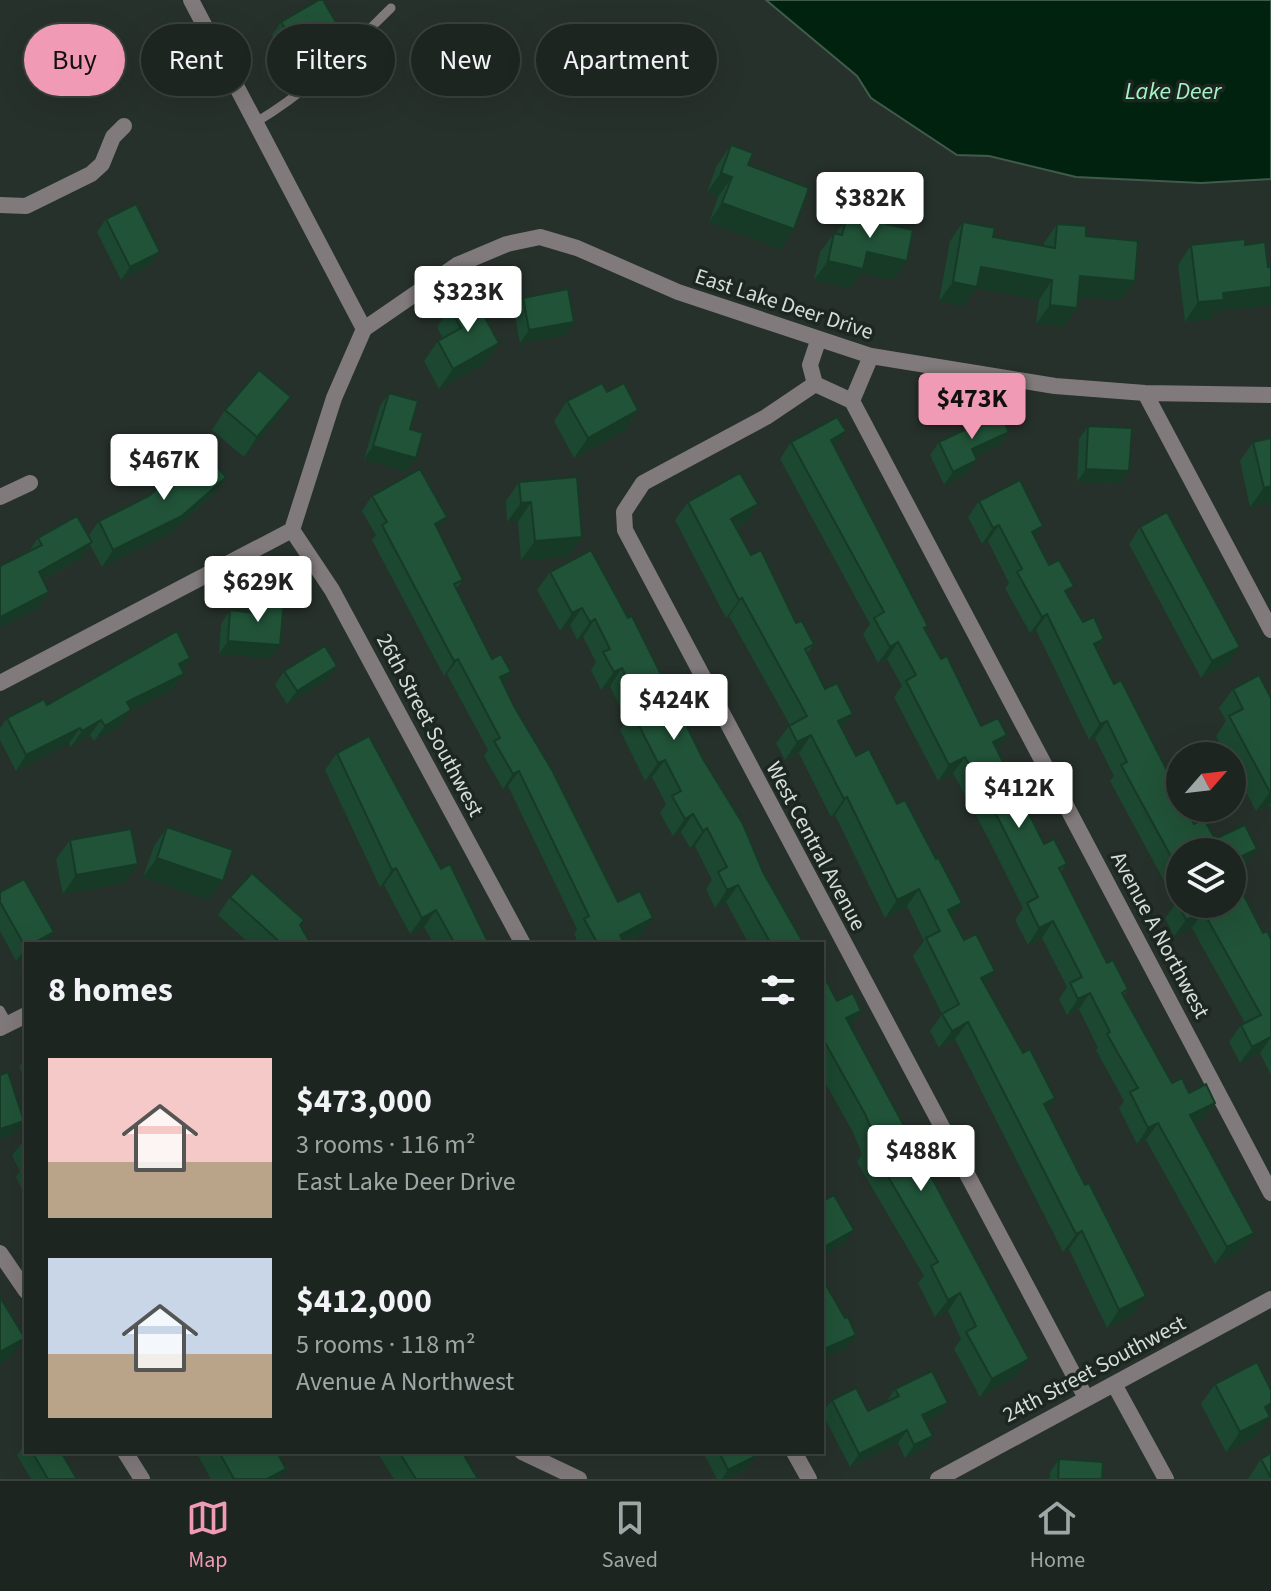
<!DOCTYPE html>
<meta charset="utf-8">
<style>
:root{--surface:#1d2520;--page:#252d29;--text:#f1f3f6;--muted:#a0a5a5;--line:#3b423e;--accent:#f09ab5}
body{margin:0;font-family:"Source Sans 3",sans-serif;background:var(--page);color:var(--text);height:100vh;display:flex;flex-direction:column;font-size:30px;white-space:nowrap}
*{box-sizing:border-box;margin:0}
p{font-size:26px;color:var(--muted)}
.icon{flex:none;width:44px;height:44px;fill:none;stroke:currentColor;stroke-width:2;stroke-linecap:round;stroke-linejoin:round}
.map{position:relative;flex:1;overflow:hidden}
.drawer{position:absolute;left:24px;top:942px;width:800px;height:512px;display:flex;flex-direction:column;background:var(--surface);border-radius:0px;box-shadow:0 8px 32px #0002,0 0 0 2px var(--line)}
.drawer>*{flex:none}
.hud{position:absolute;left:24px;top:24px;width:800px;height:72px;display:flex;gap:16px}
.needle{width:52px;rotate:62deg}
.tools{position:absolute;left:1166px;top:742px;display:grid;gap:16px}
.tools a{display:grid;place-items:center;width:80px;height:80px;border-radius:50%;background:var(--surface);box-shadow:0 8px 32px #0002,0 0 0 2px var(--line);font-size:40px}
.price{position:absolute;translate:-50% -68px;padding:0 18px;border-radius:8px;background:#fff;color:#222;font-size:26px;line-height:52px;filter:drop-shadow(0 2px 4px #0008)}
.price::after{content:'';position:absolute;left:50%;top:48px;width:24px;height:18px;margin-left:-12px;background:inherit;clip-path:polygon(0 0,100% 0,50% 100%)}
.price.selected{background:var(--accent);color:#111}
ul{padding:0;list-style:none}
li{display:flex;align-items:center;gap:24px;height:200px;padding:0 24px}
li span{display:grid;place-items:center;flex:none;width:224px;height:160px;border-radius:0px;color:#555}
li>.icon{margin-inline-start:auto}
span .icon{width:96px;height:96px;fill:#fffc;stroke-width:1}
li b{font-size:34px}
h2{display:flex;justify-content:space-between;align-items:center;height:96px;padding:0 24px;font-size:34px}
.chip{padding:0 28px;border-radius:36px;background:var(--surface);box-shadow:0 8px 32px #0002,0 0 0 2px var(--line);font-size:28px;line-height:72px}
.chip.selected{background:var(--accent);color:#111}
.dock{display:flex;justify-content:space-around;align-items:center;height:112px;border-top:2px solid var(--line);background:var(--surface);font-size:22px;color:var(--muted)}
.dock a{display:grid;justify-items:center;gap:4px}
.dock .selected{color:var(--accent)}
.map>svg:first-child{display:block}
.water{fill:#00220f;stroke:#405a4b;stroke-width:2}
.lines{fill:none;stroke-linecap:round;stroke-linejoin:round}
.service{stroke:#807a7c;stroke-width:9}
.minor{stroke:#807a7c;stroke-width:16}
.wall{fill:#1c4730;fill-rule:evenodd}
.shaded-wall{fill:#173a27}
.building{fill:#215338;stroke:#173a27;stroke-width:2}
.labels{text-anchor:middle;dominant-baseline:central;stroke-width:7;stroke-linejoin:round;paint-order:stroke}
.street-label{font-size:22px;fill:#d6ddd8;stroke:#1d2721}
.water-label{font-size:24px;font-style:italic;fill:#a5f4c4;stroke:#1d2721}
</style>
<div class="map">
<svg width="1271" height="1479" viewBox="0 0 1271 1479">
<rect width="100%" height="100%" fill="#27312b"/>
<!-- water -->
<path class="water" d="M766 0H1271V179L1201 183 1076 177 989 156 957 155 871 98 857 76Z"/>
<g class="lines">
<!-- service -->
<path class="service" d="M256 122C308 92 348 50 391 8
M0 1010 8 1024"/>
<!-- minor -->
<path class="minor" d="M191 0 364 329
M0 205 26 206 91 174 102 164 113 137 124 126
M364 329 457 265 507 244 540 237 577 248 678 292 871 356 1055 386 1145 393 1271 395
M815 384 766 417 643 483 624 512 625 530 1086 1398
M815 384 810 365 818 341
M815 384 852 401
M1145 393 1271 630
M852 401 1271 1193
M852 401 871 356
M0 497 30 483
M292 530 332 590 523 944
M0 683 292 530 334 398 364 329
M0 1028 26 1015
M0 1253 26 1291
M1114 1384 1166 1479
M125 1452 142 1479
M522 1452 579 1479
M794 1452 809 1479
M938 1479 1271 1299"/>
</g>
<!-- wall -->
<path class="wall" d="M281 22 337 24 328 37 288 61 272 35Z
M731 145 748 165 794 229 781 249 709 222 718 197 707 192 717 165Z
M862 208 886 224 893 280 860 273 850 288 814 280 820 252 834 233H836L846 220 853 221Z
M106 219 160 252 150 265 121 280 97 232Z
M963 222 993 237 1043 246 1044 243 1057 224 1086 236 1121 300 1078 296 1077 308 1063 327 1036 324 1039 300 976 288 963 306 939 301 950 241Z
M1191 245H1245L1268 267H1271V305L1215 311 1210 319 1185 322 1178 265Z
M523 298 565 335 520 343 514 311Z
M450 308 499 343 486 363 439 389 424 361 438 341 443 339 437 327Z
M607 392 638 410 625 430 574 458 554 421 567 401Z
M389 393 410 429 416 458 406 472 364 459 380 406Z
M225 410 278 416 244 457 212 430Z
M1088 426 1129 471 1120 484 1077 482 1079 439Z
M1009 432 1000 445 975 456 977 460 968 473 944 485 930 455 939 442Z
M1271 438V503L1250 507 1240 461 1253 442Z
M791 442 835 447 928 626 925 630 981 726 997 750 1044 844 1067 864 1061 872 1107 963 1128 989 1124 996 1172 1083 1203 1119 1194 1124 1254 1233 1242 1249 1215 1264 1146 1140 1137 1144 1119 1108 1124 1101 1096 1050 1098 1048 1079 1009 1067 1015 1059 999 1067 987 1042 938 1028 945 1015 920 1023 908 987 836 953 773 938 781 894 697 902 686 887 659 878 663 863 634 870 624 780 459Z
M519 482 582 537 568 557 521 560 518 522H507L506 501Z
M214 494 170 533 102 567 90 545 81 558 43 580 49 592 38 608 29 551 38 538 88 536 99 521Z
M372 496 438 530 463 580 456 589 492 659 511 672 503 683 515 708 618 902 643 933 624 944H579L574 934 577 929 508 786 503 789 484 756 488 750 447 674 444 676 372 540 376 535 362 511Z
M979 501 1043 526 1035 538 1083 622 1104 639 1097 650 1114 684 1194 824 1215 839 1245 866 1232 872 1263 933 1271 939V1075L1260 1053 1240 1063 1229 1042 1241 1025 1245 1023 1192 928 1174 936 1165 918 1176 903 1110 781 1114 776 1095 738 1089 740 1036 630 1030 633 1005 588 1009 583 988 541 982 544 968 517ZM1180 852 1232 872 1180 904Z
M688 502 758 504 746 522 736 528 751 555 796 623 814 644 807 654 856 756 897 804 936 859 962 903 952 917 985 984 1023 1053 1055 1098 1047 1110 1133 1314 1107 1328 1069 1249 1063 1252 955 1039 939 1048 930 1031 942 1014 913 956 924 941 907 906 885 918 835 815 831 817 799 753 785 760 776 743 790 725 729 616 726 618 675 520Z
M1140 527 1228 664 1201 678 1129 544Z
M591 550 763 872 804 944H749L726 902 715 908 706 889 712 880 695 846 690 848 681 832 673 836 660 813 666 804 652 777 645 781 620 730 626 720 610 686 601 690 591 670 596 662 583 637 577 640 570 625 560 631 537 590 550 572Z
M256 598 271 658 219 654 221 624 230 610 246 612Z
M190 658 182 670 173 689 131 710 120 726 94 741 90 735 71 747 69 743 16 771 0 740V728L7 718Z
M284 671 328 679 287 704 275 685Z
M1233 689 1271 698V808L1269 805 1256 811 1232 766V756H1226L1216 736 1226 721 1219 708Z
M337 753 441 869 489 944H434L424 927 410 934 384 885 380 887 325 770Z
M167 827 209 900 143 877 154 846Z
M70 840 124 883 63 894 56 859Z
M0 892 54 932 46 944H26V955L16 961 0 931Z
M230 897 304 920 300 925 311 944H250L218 915Z
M822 982 851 1026 1016 1376 980 1397 954 1349 961 1339 948 1311 935 1317 918 1283 924 1276 857 1162 862 1154 853 1132 822 1077Z
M26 1058V1080L19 1067Z
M26 1137V1197L16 1177 20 1171 12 1156Z
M1215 1384 1268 1413 1256 1436 1226 1452 1201 1404Z
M895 1389 938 1416 926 1422 933 1436 924 1449 905 1458 898 1443 850 1467 822 1413 832 1400 868 1411 886 1402Z
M26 1443V1452H61L77 1479H31L17 1455Z
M196 1452H277L279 1479H211Z
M377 1452H462L478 1479H394Z
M703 1452H754L756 1456 747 1469 727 1479H717Z
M1271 1453V1479H1248L1261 1459Z
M1059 1459 1102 1479H1050V1472Z"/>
<!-- shaded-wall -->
<path class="shaded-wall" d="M337 24 328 37 288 61 297 48Z
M721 173 732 177 718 197 707 192Z
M722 203 794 229 781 249 709 222Z
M160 252 150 265 121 280 130 267Z
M867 252 907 261 893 280 860 273 850 288 814 280 828 261Z
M981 267 1052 280 1039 300 976 288 963 306 939 301 953 282Z
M1080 276 1135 281 1121 300 1066 295Z
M1271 287V305L1215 311 1210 319 1185 322 1198 302 1223 293Z
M1050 305 1077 308 1063 327 1036 324Z
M574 322 565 335 520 343 529 330Z
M499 343 486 363 439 389 453 369Z
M291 397 278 416 244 457 257 437Z
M638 410 625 430 574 458 588 438Z
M846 431 834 448 831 440Z
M1009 432 1000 445 962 462 972 449Z
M373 446 416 458 406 472 364 459Z
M977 460 968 473 944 485 953 472Z
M1086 469 1129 471 1120 484 1077 482Z
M226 477 214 494 170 533 102 567 113 550Z
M1271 486V503L1250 507 1264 488Z
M531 502 518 522H507L521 503Z
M758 504 746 522 718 537 731 519Z
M447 517 436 532 435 524Z
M999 525 988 541 982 544 993 528Z
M1043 526 1032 543V532Z
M582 537 568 557 521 560 535 541Z
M92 542 81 558 28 588 39 572Z
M49 592 38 608 0 628V617Z
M742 598 729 616 726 618 739 600Z
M582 608 570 625 560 631 572 613Z
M1047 614 1036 630 1030 633 1042 617Z
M595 619 583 637 577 640 590 622Z
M1104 639 1093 655 1094 644Z
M228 641 280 645 271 658 219 654Z
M898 642 887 659 878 663 890 647Z
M1240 647 1228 664 1201 678 1212 661Z
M190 658 180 674 179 664Z
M458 659 447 674 444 676 454 661Z
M337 666 328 679 287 704 297 691Z
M622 668 610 686 601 690 614 672Z
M511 672 500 687V677Z
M184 674 173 689 131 710 120 726 94 741 105 726 127 702Z
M853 714 840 732 838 721Z
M101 720 90 735 71 747 82 731Z
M1107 721 1095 738 1089 740 1100 724Z
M80 728 69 743 16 771 26 755Z
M811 735 799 753 785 760 797 742Z
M1007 735 996 752 993 742Z
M965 757 953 773 938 781 949 765Z
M665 760 652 777 645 781 658 763Z
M519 771 508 786 503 789 513 774Z
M1271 791V802L1269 805 1256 811Z
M847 797 835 815 831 817 844 799Z
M693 814 681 832 673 836 685 819Z
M707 828 695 846 690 848 703 831Z
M1257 849 1245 866 1232 872V861Z
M157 858 223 881 209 900 143 877Z
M138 864 124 883 63 894 76 875Z
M396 868 384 885 380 887 392 870Z
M738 885 726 902 715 908 727 890Z
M919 889 907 906 885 918 897 900Z
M962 903 950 921 948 910Z
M436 910 424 927 410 934 422 918Z
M1203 911 1192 928 1174 936 1186 920Z
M653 918 643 933 622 944 620 935Z
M1053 921 1042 938 1028 945 1039 928Z
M54 932 46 944H32Z
M26 948V955L16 961Z
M995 971 982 989 981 978Z
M1090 993 1079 1009 1067 1015 1078 999Z
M861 1011 849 1028 846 1018Z
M968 1022 955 1039 939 1048 952 1031Z
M1271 1037 1260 1053 1240 1063 1252 1047Z
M1055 1098 1043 1116 1044 1104Z
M1215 1103 1203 1119 1178 1132 1190 1115Z
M24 1121 15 1134 0 1139V1129Z
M1158 1123 1146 1140 1137 1144 1148 1128Z
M854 1230 845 1243 822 1256V1248Z
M1082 1231 1069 1249 1063 1252 1076 1234Z
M1254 1233 1242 1249 1215 1264 1227 1247Z
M960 1293 948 1311 935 1317 948 1300Z
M1146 1296 1133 1314 1107 1328 1119 1310Z
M856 1335 847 1348 822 1359V1350Z
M25 1338 11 1357 0 1364V1352Z
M1029 1359 1016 1376 980 1397 992 1379Z
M948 1403 938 1416 913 1428 922 1415Z
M1271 1403V1408L1263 1420 1265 1407Z
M1270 1417 1256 1436 1226 1452 1240 1432Z
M907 1430 898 1443 850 1467 859 1454Z
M933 1436 924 1449 905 1458 914 1445Z
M756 1456 747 1469 727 1479H722L728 1470Z
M286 1469 279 1479H267Z"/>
<!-- building -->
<path class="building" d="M319 0H323L337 24 297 48 281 22Z
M731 145 753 153 748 165 809 188 794 229 722 203 732 177 721 173Z
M136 204 160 252 130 267 106 219Z
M862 208 889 214 886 224 913 230 907 261 867 252 863 269 828 261 834 233 842 235 846 220 859 223Z
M963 222 995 228 993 237 1055 248 1057 224 1086 226V236L1138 241 1135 281 1080 276 1077 308 1050 305 1052 280 981 267 977 287 953 282Z
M1245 239V245L1265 242 1268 267H1271V287L1223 293 1224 300 1198 302 1191 245Z
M568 289 574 322 529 330 523 298Z
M473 296 499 343 453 369 438 341 461 328 450 308Z
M259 370 291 397 257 437 225 410Z
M602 383 607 392 624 383 638 410 588 438 567 401Z
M389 393 418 401 410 429 423 433 416 458 373 446Z
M1000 413 1009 432 972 449 977 460 953 472 939 442Z
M837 417 846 431 831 440 928 626 924 628 941 659 947 656 981 726 998 718 1007 735 993 742 1044 844 1054 839 1067 864 1059 868 1107 963 1113 960 1128 989 1122 993 1172 1083 1182 1078 1189 1093 1206 1084 1215 1103 1190 1115 1254 1233 1227 1247 1158 1123 1148 1128 1130 1092 1138 1088 1107 1034 1110 1032 1090 993 1078 999 1070 983 1082 977 1053 921 1039 928 1027 903 1038 897 999 820 965 757 949 765 906 681 916 675 898 642 890 647 874 618 884 612 791 442Z
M1088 426 1132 428 1129 471 1086 469Z
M1271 438V486L1264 488 1253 442Z
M202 450 226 477 182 516 113 550 99 521 149 496Z
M420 469 447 517 435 524 463 580 454 584 492 659 501 654 511 672 500 677 515 708 552 770 618 902 640 891 653 918 620 935 624 944H598L584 919 589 916 519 771 513 774 494 741 500 738 458 659 454 661 382 525 387 522 372 496Z
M740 473 758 504 731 519 751 555 761 550 796 623 802 621 814 644 805 649 825 689 837 683 853 714 838 721 856 756 869 749 897 804 905 800 936 859 938 857 962 903 948 910 964 940 976 934 995 971 981 978 1023 1053 1030 1049 1055 1098 1044 1104 1085 1185 1089 1183 1146 1296 1119 1310 1082 1231 1076 1234 968 1022 952 1031 942 1014 959 1004 926 938 940 931 919 889 897 900 847 797 844 799 811 735 797 742 789 726 807 716 742 598 739 600 688 502Z
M577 477 582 537 535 541 531 502 521 503 519 482Z
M1020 480 1043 526 1032 532 1049 565 1059 560 1074 586 1065 591 1083 622 1094 617 1104 639 1094 644 1114 684 1121 680 1180 796V808H1186L1194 824 1204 819 1215 839 1245 825 1257 849 1232 861V852H1180V873L1121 765 1127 762 1107 721 1100 724 1047 614 1042 617 1017 572 1022 569 999 525 993 528 979 501Z
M1167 512 1240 647 1212 661 1140 527Z
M77 516 92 542 39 572 49 592 0 617V566L42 545 38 538Z
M591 550 628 618 632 616 703 759 743 824 763 872 804 944H771L738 885 727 890 718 872 727 867 707 828 703 831 693 814 685 819 672 796 681 791 665 760 658 763 632 712 641 708 622 668 614 672 603 652 610 649 595 619 590 622 582 608 572 613 550 572Z
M256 598 284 601 280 645 228 641 230 610 254 613Z
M177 631 190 658 179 664 184 674 127 702 131 710 105 726 101 720 82 731 80 728 26 755 7 718 44 699 47 705Z
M325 646 337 666 297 691 284 671Z
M1259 675 1271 698V791L1270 792 1229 716 1243 709 1233 689Z
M369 736 441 869 450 864 489 944H455L436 910 422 918 396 868 392 870 337 753Z
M167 827 233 850 223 881 157 858Z
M131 829 138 864 76 875 70 840Z
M1232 872 1263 933 1267 931 1271 939V1037L1252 1047 1241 1025 1261 1015 1203 911 1186 920 1177 902 1180 900V904H1232Z
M252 873 304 920 300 925 311 944H282L230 897Z
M24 879 54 932 32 944H26V948L0 902V892Z
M826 980 837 1001 853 993 861 1011 846 1018 1029 1359 992 1379 966 1332 976 1326 960 1293 948 1300 931 1266 938 1262 869 1144 876 1140 865 1114 822 1037V982Z
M8 1072 24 1121 0 1129V1075Z
M834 1195 854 1230 822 1248V1202Z
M822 1278 845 1318 848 1317 856 1335 822 1350Z
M0 1297 25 1338 0 1352Z
M1257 1362 1271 1390V1403L1265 1407 1270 1417 1240 1432 1215 1384Z
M932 1371 948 1403 922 1415 933 1436 914 1445 907 1430 859 1454 832 1400 856 1388 868 1411 899 1396 895 1389Z
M32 1452H61L77 1479H48Z
M219 1452H277L286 1469 267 1479H234Z
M399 1452H462L478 1479H416Z
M719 1452H754L756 1456 728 1470Z
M1271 1453V1478L1261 1459Z
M1059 1459 1103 1462 1102 1479H1058Z"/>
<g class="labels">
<!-- street labels -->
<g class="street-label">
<text transform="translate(784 304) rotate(18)">East Lake Deer Drive</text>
<text transform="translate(430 725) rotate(62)">26th Street Southwest</text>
<text transform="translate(816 846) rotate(62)">West Central Avenue</text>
<text transform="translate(1160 935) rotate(62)">Avenue A Northwest</text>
<text transform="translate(1094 1369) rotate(-28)">24th Street Southwest</text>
</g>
<!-- water labels -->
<g class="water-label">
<text x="1173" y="91">Lake Deer</text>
</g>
</g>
</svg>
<div class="tools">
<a><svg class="needle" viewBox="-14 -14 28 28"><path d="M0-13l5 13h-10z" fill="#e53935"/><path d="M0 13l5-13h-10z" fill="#a0a5a5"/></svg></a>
<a><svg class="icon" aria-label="layers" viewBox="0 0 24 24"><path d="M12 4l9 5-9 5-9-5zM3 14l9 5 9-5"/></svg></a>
</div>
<b class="price" style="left:870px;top:240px">$382K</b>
<b class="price" style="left:468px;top:334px">$323K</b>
<b class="price selected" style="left:972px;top:441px">$473K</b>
<b class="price" style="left:164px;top:502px">$467K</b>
<b class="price" style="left:258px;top:624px">$629K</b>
<b class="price" style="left:674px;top:742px">$424K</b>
<b class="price" style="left:1019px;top:830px">$412K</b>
<b class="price" style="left:921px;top:1193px">$488K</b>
<div class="hud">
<a class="chip selected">Buy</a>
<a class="chip">Rent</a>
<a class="chip">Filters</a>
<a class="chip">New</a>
<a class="chip">Apartment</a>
</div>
<section class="drawer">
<h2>8 homes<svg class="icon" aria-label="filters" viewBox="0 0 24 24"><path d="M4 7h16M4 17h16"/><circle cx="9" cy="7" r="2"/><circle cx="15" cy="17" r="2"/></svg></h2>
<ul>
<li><span style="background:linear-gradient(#f6c9c9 65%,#b9a48a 0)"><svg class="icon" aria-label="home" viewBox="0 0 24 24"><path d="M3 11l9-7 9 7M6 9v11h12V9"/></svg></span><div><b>$473,000</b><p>3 rooms · 116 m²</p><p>East Lake Deer Drive</p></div></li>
<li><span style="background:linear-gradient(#c9d6e8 60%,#b9a48a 0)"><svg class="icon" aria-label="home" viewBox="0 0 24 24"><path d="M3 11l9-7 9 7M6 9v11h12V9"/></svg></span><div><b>$412,000</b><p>5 rooms · 118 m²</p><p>Avenue A Northwest</p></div></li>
</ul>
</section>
</div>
<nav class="dock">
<a class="selected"><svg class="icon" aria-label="map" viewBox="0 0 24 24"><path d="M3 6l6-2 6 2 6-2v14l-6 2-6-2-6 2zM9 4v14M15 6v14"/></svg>Map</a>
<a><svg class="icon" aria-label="saved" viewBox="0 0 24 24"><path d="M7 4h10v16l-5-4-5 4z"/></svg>Saved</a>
<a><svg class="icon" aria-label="home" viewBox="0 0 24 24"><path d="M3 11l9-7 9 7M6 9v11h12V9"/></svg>Home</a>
</nav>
